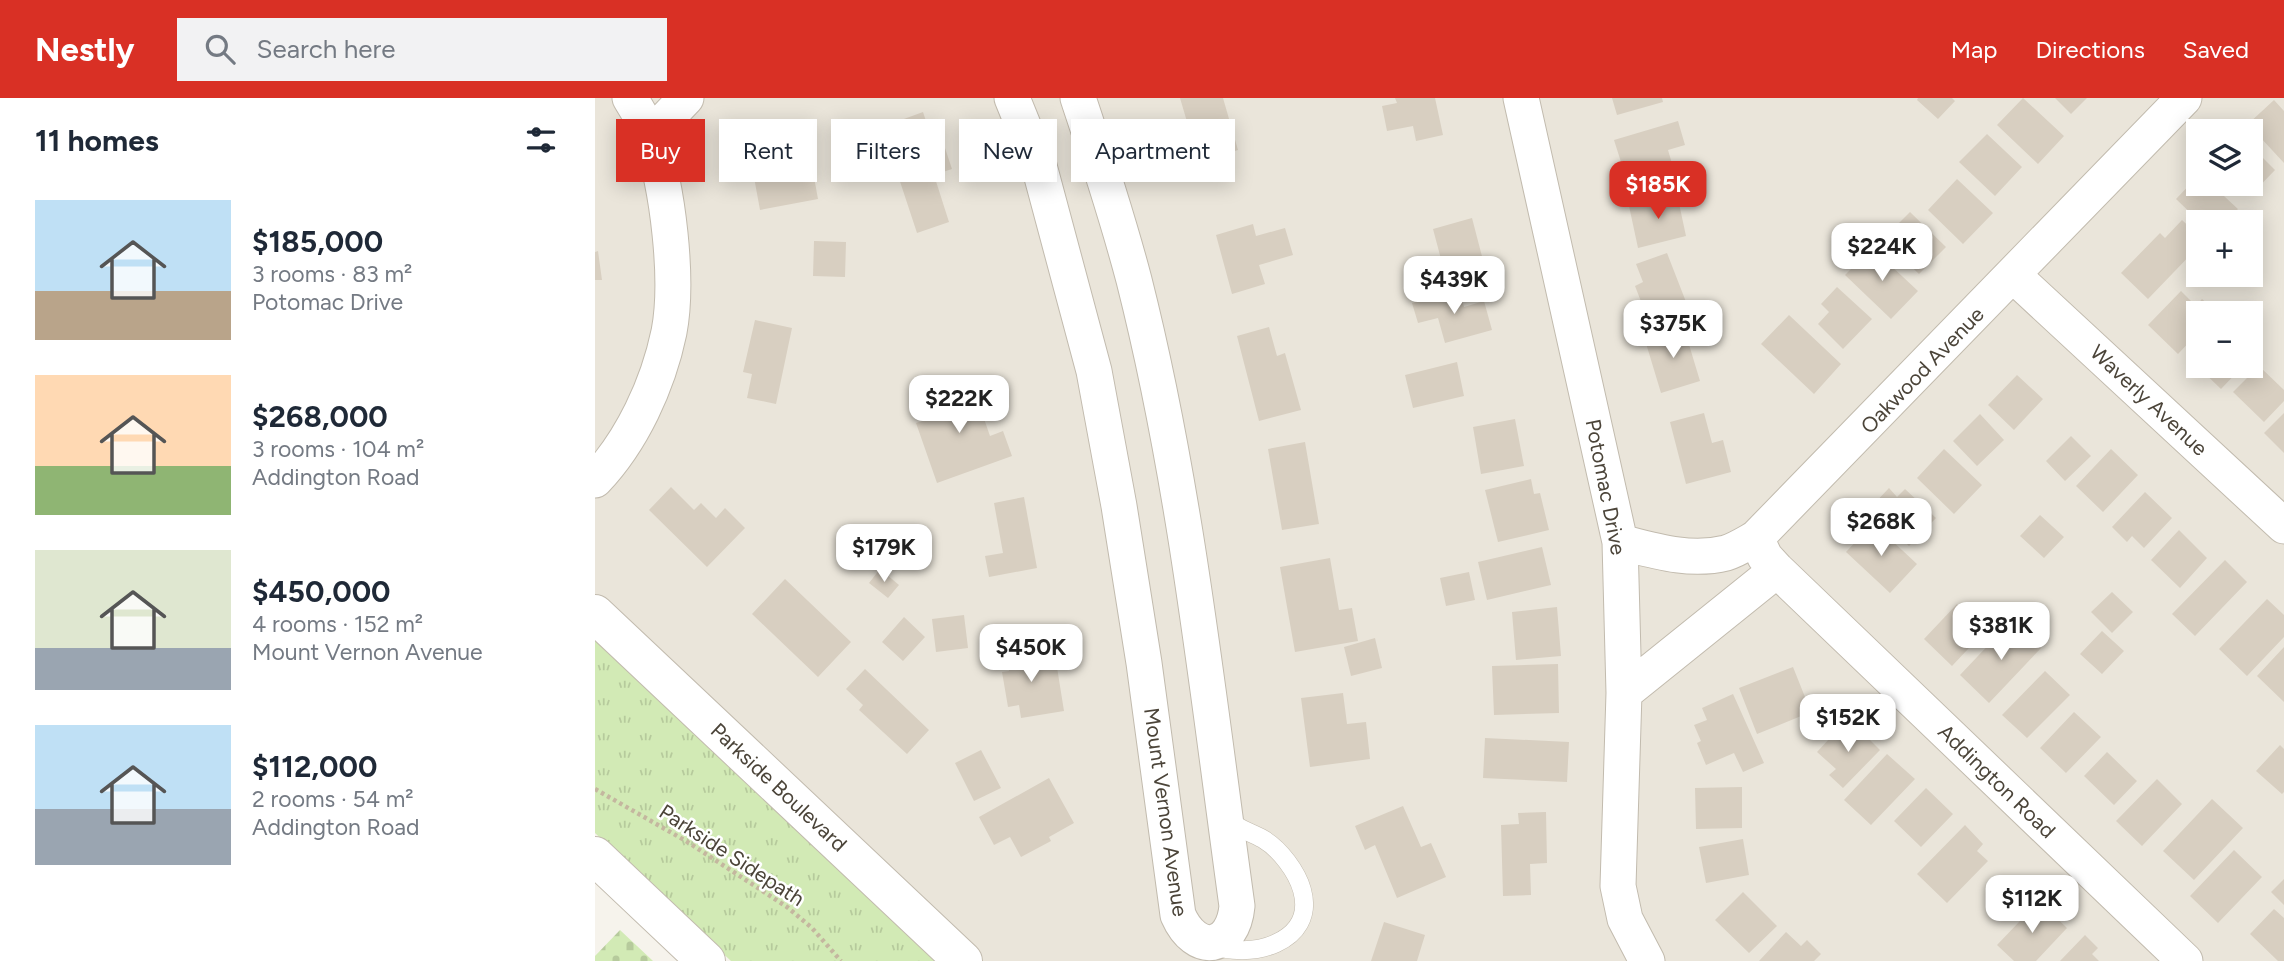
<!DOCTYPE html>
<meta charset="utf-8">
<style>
:root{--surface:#fff;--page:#f2f2f3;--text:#1f2937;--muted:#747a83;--accent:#d93025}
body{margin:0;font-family:Figtree,sans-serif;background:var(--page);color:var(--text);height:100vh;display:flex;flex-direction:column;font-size:26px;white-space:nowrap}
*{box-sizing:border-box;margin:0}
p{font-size:23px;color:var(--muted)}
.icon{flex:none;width:38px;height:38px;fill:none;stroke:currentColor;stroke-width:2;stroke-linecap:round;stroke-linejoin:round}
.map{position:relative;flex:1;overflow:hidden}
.side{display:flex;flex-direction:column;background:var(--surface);width:595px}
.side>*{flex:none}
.guide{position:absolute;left:21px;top:21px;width:665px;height:63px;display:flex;gap:14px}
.tools{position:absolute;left:1591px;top:21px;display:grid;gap:14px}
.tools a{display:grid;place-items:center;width:77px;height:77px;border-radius:0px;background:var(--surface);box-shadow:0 4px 18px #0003;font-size:35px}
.price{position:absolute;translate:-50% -60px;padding:0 16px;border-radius:14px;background:#fff;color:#222;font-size:23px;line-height:46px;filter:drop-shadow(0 2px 4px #0008)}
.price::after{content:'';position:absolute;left:50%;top:42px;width:21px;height:16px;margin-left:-10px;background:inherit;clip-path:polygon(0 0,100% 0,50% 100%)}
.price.active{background:var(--accent);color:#fff}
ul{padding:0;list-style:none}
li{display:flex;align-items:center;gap:21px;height:175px;padding:0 35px}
li span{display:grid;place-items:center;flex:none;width:196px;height:140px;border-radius:0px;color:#555}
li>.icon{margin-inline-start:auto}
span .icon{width:84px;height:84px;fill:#fffc;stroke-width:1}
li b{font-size:30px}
h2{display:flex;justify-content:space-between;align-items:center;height:84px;padding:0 35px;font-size:30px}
.chip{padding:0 24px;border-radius:0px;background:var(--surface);box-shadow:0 4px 18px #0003;font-size:24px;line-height:63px}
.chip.active{background:var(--accent);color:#fff}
header{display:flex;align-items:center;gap:42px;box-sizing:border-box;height:98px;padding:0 35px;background:var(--accent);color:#fff}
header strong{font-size:33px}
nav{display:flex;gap:38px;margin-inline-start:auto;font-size:24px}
.search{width:490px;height:63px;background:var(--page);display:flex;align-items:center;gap:18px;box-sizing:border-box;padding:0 24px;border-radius:0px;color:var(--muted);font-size:26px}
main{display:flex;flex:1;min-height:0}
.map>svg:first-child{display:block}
.residential{fill:#eae5da;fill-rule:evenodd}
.grass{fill:url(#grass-tufts)}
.cemetery{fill:url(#cemetery-stones)}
.building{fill:#d8cfc1}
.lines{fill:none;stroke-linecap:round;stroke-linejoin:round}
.service-casing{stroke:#c2bbae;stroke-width:19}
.minor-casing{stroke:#c2bbae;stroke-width:37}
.tertiary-casing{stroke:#c2bbae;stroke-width:40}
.path{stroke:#c4b79f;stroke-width:4.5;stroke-dasharray:3.5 3.5;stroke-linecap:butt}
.service{stroke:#fff;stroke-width:18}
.minor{stroke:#fff;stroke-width:35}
.tertiary{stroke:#fff;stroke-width:38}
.labels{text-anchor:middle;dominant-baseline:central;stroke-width:5;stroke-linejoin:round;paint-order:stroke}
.street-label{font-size:21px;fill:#4b4439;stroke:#fff}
</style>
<header>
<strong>Nestly</strong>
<div class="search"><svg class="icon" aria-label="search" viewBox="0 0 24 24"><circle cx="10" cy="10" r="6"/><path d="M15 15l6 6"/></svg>Search here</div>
<nav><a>Map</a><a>Directions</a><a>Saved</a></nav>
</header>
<main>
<section class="side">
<h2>11 homes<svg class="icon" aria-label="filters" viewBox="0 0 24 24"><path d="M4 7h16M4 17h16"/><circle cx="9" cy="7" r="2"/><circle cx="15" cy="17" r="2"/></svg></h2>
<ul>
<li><span style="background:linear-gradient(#bfe0f5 65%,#b9a48a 0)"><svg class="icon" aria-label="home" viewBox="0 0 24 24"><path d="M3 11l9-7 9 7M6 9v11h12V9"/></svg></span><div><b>$185,000</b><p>3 rooms · 83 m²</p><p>Potomac Drive</p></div></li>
<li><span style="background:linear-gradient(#ffd9b3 65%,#8fb573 0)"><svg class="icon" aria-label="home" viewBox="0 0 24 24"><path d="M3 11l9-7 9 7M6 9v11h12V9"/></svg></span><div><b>$268,000</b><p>3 rooms · 104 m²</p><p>Addington Road</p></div></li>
<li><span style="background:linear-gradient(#dfe7d0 70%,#9aa5b1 0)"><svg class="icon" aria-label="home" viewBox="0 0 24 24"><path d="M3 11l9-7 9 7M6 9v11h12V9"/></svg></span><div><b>$450,000</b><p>4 rooms · 152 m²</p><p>Mount Vernon Avenue</p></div></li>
<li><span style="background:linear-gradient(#bfe0f5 60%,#9aa5b1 0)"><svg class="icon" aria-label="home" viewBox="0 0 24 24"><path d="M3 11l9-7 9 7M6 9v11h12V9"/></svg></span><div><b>$112,000</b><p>2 rooms · 54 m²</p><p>Addington Road</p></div></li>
</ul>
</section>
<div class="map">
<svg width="1689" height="863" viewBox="0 0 1689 863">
<defs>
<pattern id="grass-tufts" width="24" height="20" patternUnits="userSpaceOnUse" patternTransform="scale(1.75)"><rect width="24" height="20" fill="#d2eab5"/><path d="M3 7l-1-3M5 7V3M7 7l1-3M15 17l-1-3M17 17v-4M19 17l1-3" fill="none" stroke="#b6ca9c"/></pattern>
<pattern id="cemetery-stones" width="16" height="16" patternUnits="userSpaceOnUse" patternTransform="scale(1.75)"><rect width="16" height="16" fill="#d2eab5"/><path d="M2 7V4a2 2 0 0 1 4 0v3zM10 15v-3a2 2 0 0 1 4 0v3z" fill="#b6ca9c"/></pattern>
</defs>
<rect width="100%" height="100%" fill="#f6f3ec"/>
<!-- residential -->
<path class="residential" d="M0 0H1689V863H368L0 516ZM1603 33H1656V86H1603ZM1603 124H1656V177H1603ZM1603 215H1656V268H1603Z"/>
<!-- grass -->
<path class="grass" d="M0 539 343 863H136L0 735Z"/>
<!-- cemetery -->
<path class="cemetery" d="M25 832 58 863H0V858Z"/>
<!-- building -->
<path class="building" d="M585 0H628L643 52 634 55 637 65 611 72 608 60 603 61Z
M800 0H840L848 37 821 43 818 28 792 33 787 8 802 5Z
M1017 0H1067L1068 4 1022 17Z
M1323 0H1357L1360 3 1343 21 1322 2Z
M1428 0 1469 38 1443 66 1402 27Z
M1460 0H1492L1476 16Z
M1679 2 1689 13V65L1653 26Z
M328 14 336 38 345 35 357 71 339 77 354 124 322 135 287 29Z
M1083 23 1090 47 1073 52 1078 69 1032 83 1019 42Z
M1392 36 1427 69 1400 98 1364 64Z
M1656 48 1680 72 1655 98 1643 86H1656Z
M214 52 223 101 165 112 156 63Z
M1603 78V86H1616L1643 111 1631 124H1605L1581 101Z
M1362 81 1398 115 1368 146 1333 112Z
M1082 96 1091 138 1043 150 1034 108Z
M1315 114 1351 149 1324 176 1288 141Z
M877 120 889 166 850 176 838 131Z
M1587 122 1603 137V149L1553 201 1526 175 1565 135 1570 140Z
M658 126 661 138 690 130 698 157 664 167 670 186 637 196 621 137Z
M219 143 251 144 250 179 218 178Z
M1277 150 1323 193 1296 221 1250 177Z
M3 153 7 182H0V154Z
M1072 155 1093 209 1054 224 1040 188 1048 184 1041 166Z
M1242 189 1277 221 1248 251 1223 226 1234 214 1226 206Z
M864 191 869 209 889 203 897 232 850 245 843 220 823 225 817 205Z
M1586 193 1601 208 1607 201 1623 215H1603V235L1583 256 1553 227Z
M1194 217 1246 266 1219 296 1166 246Z
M160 222 197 230 181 306 152 300 157 276 148 274Z
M674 229 682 258 690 255 706 312 664 323 642 238Z
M1089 230 1105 283 1066 295 1050 242Z
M862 264 869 298 818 310 810 277Z
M1602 268H1648L1626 291Z
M1664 268 1689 292V303L1669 324 1638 294Z
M1422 277 1448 301 1419 332 1393 307Z
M377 286 395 338 408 333 417 358 342 385 321 325 336 320 330 302Z
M1109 315 1117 345 1128 342 1136 374 1091 386 1075 324Z
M1689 315V355L1669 335Z
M1385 316 1409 342 1382 368 1358 343Z
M920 321 929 368 886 376 878 329Z
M1476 338 1496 358 1470 383 1451 363Z
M710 344 724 426 687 432 673 351Z
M1349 351 1387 387 1359 416 1322 380Z
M1516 351 1543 377 1508 414 1481 388Z
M936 381 939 396 945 395 954 432 903 444 890 392Z
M76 389 99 412 106 405 121 420 130 410 150 430 112 469 54 412Z
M1294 390 1302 399 1310 391 1341 420 1314 448 1275 410Z
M1550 394 1577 420 1549 450 1537 438 1532 444 1517 429Z
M429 399 442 470 394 479 390 458 408 455 399 405Z
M1445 417 1469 439 1449 460 1425 438Z
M1278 425 1322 466 1295 495 1251 454Z
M1584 432 1612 460 1585 490 1556 462Z
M947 449 956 487 892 502 883 464Z
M735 460 744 512 757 510 763 543 700 554 685 469Z
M1630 462 1652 484 1600 538 1577 516Z
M285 471 304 487 293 500 274 485Z
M874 474 880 502 851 508 845 480Z
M190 481 256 544 223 579 157 516Z
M1517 494 1538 514 1517 535 1496 514Z
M1672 501 1689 517V539L1652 578 1624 551Z
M1362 506 1390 533 1357 568 1329 541Z
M962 509 966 558 921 562 917 514Z
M369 517 373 550 341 554 337 521Z
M309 519 330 539 308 563 287 544Z
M1417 522 1446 550 1394 605 1365 577Z
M1507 533 1529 553 1507 576 1485 556Z
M421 538 426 569 461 563 469 613 426 620 424 607 413 609 407 574 414 573 408 540Z
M780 540 787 570 756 578 749 549Z
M1689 549V604L1662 578Z
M963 566 964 615 899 617 897 568Z
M1198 569 1216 614 1162 636 1144 590Z
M270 571 334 632 312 656 264 612 268 607 251 591Z
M1450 573 1475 597 1432 640 1407 617Z
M748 595 752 626 771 624 775 661 715 669 706 600Z
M1138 596 1169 665 1148 674 1139 655 1111 667 1102 645 1106 643 1099 627 1112 622 1107 610Z
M1479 614 1506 639 1471 675 1445 650Z
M1247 627 1258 637 1264 631 1285 652 1248 690 1234 677 1241 671 1222 654Z
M890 640 974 644 972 684 888 680Z
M1685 647 1689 651V694L1687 696 1661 673Z
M386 652 406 690 379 703 360 665Z
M1512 654 1542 683 1519 707 1489 678Z
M1292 656 1320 681 1276 727 1249 702Z
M454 680 479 725 454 739 456 743 426 759 415 739 399 747 384 719Z
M1562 681 1587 706 1547 748 1521 723Z
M1147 689V730L1101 731 1100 690Z
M1331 690 1358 716 1326 749 1299 723Z
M1617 701 1648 730 1599 782 1568 753Z
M808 708 826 749 836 745 851 779 802 800 780 747 770 752 760 728Z
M951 714 952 765 935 766 936 797 908 798 906 727 924 726 923 715Z
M1370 727 1388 746 1382 753 1393 763 1352 805 1322 776Z
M1148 741 1154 777 1111 785 1104 749Z
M1639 752 1667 779 1623 825 1595 798Z
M1689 781V807L1676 794Z
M1148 794 1182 828 1154 855 1120 822Z
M1444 803 1472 830 1441 863H1419L1402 847Z
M1679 811 1689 820V863H1683L1655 836Z
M789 824 830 837 822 863H776Z
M1191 834 1206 848 1212 842 1226 856 1219 863H1164Z
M1490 837 1503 850 1497 856 1504 863H1465Z"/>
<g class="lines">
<defs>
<path id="service" d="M616 846C653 863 722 845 707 792 702 774 685 751 668 741 656 734 642 731 631 720"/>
<path id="minor" d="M417 0 443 64 499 273 524 408 549 565 583 817C601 858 638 852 642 808 613 599 591 387 539 182 523 121 503 60 483 0
M926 0 1025 444 1029 595 1023 788 1030 821 1052 863
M58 52 70 22 91 0
M1418 177 1689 428
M0 382C37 343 63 287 74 234 84 182 73 89 55 38 51 25 42 12 35 0
M1161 440 1170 459 1182 472 1590 863
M1025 444C1060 453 1095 464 1131 455 1141 452 1152 445 1161 440L1589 0
M1029 595 1182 472"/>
<path id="tertiary" d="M0 516 368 863
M0 758 111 863"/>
</defs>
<!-- service casing -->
<use href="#service" class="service-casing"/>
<!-- minor casing -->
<use href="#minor" class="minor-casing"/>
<!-- tertiary casing -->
<use href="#tertiary" class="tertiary-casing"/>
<!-- path -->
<path class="path" d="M0 691 91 743 192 809 217 830 246 863"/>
<!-- service -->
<use href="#service" class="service"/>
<!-- minor -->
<use href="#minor" class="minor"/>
<!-- tertiary -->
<use href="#tertiary" class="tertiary"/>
</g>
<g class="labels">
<!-- street labels -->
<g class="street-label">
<text transform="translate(1327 272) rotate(-46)">Oakwood Avenue</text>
<text transform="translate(1554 302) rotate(43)">Waverly Avenue</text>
<text transform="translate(1011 389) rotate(79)">Potomac Drive</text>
<text transform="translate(1402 683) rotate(44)">Addington Road</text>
<text transform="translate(184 689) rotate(43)">Parkside Boulevard</text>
<text transform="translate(571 714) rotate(82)">Mount Vernon Avenue</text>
<text transform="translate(137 757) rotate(33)">Parkside Sidepath</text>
</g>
</g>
</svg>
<div class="tools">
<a><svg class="icon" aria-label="layers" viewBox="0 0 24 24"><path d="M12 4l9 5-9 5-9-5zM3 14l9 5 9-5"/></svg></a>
<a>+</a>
<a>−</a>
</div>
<b class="price active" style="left:1063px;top:123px">$185K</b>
<b class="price" style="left:1287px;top:185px">$224K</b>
<b class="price" style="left:859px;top:218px">$439K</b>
<b class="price" style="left:1078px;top:262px">$375K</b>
<b class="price" style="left:364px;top:337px">$222K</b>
<b class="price" style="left:1286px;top:460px">$268K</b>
<b class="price" style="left:289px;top:486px">$179K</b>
<b class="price" style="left:1406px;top:564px">$381K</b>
<b class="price" style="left:436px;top:586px">$450K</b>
<b class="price" style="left:1253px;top:656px">$152K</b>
<b class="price" style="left:1437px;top:837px">$112K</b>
<div class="guide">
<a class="chip active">Buy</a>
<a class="chip">Rent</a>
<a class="chip">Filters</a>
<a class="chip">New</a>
<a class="chip">Apartment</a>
</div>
</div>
</main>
